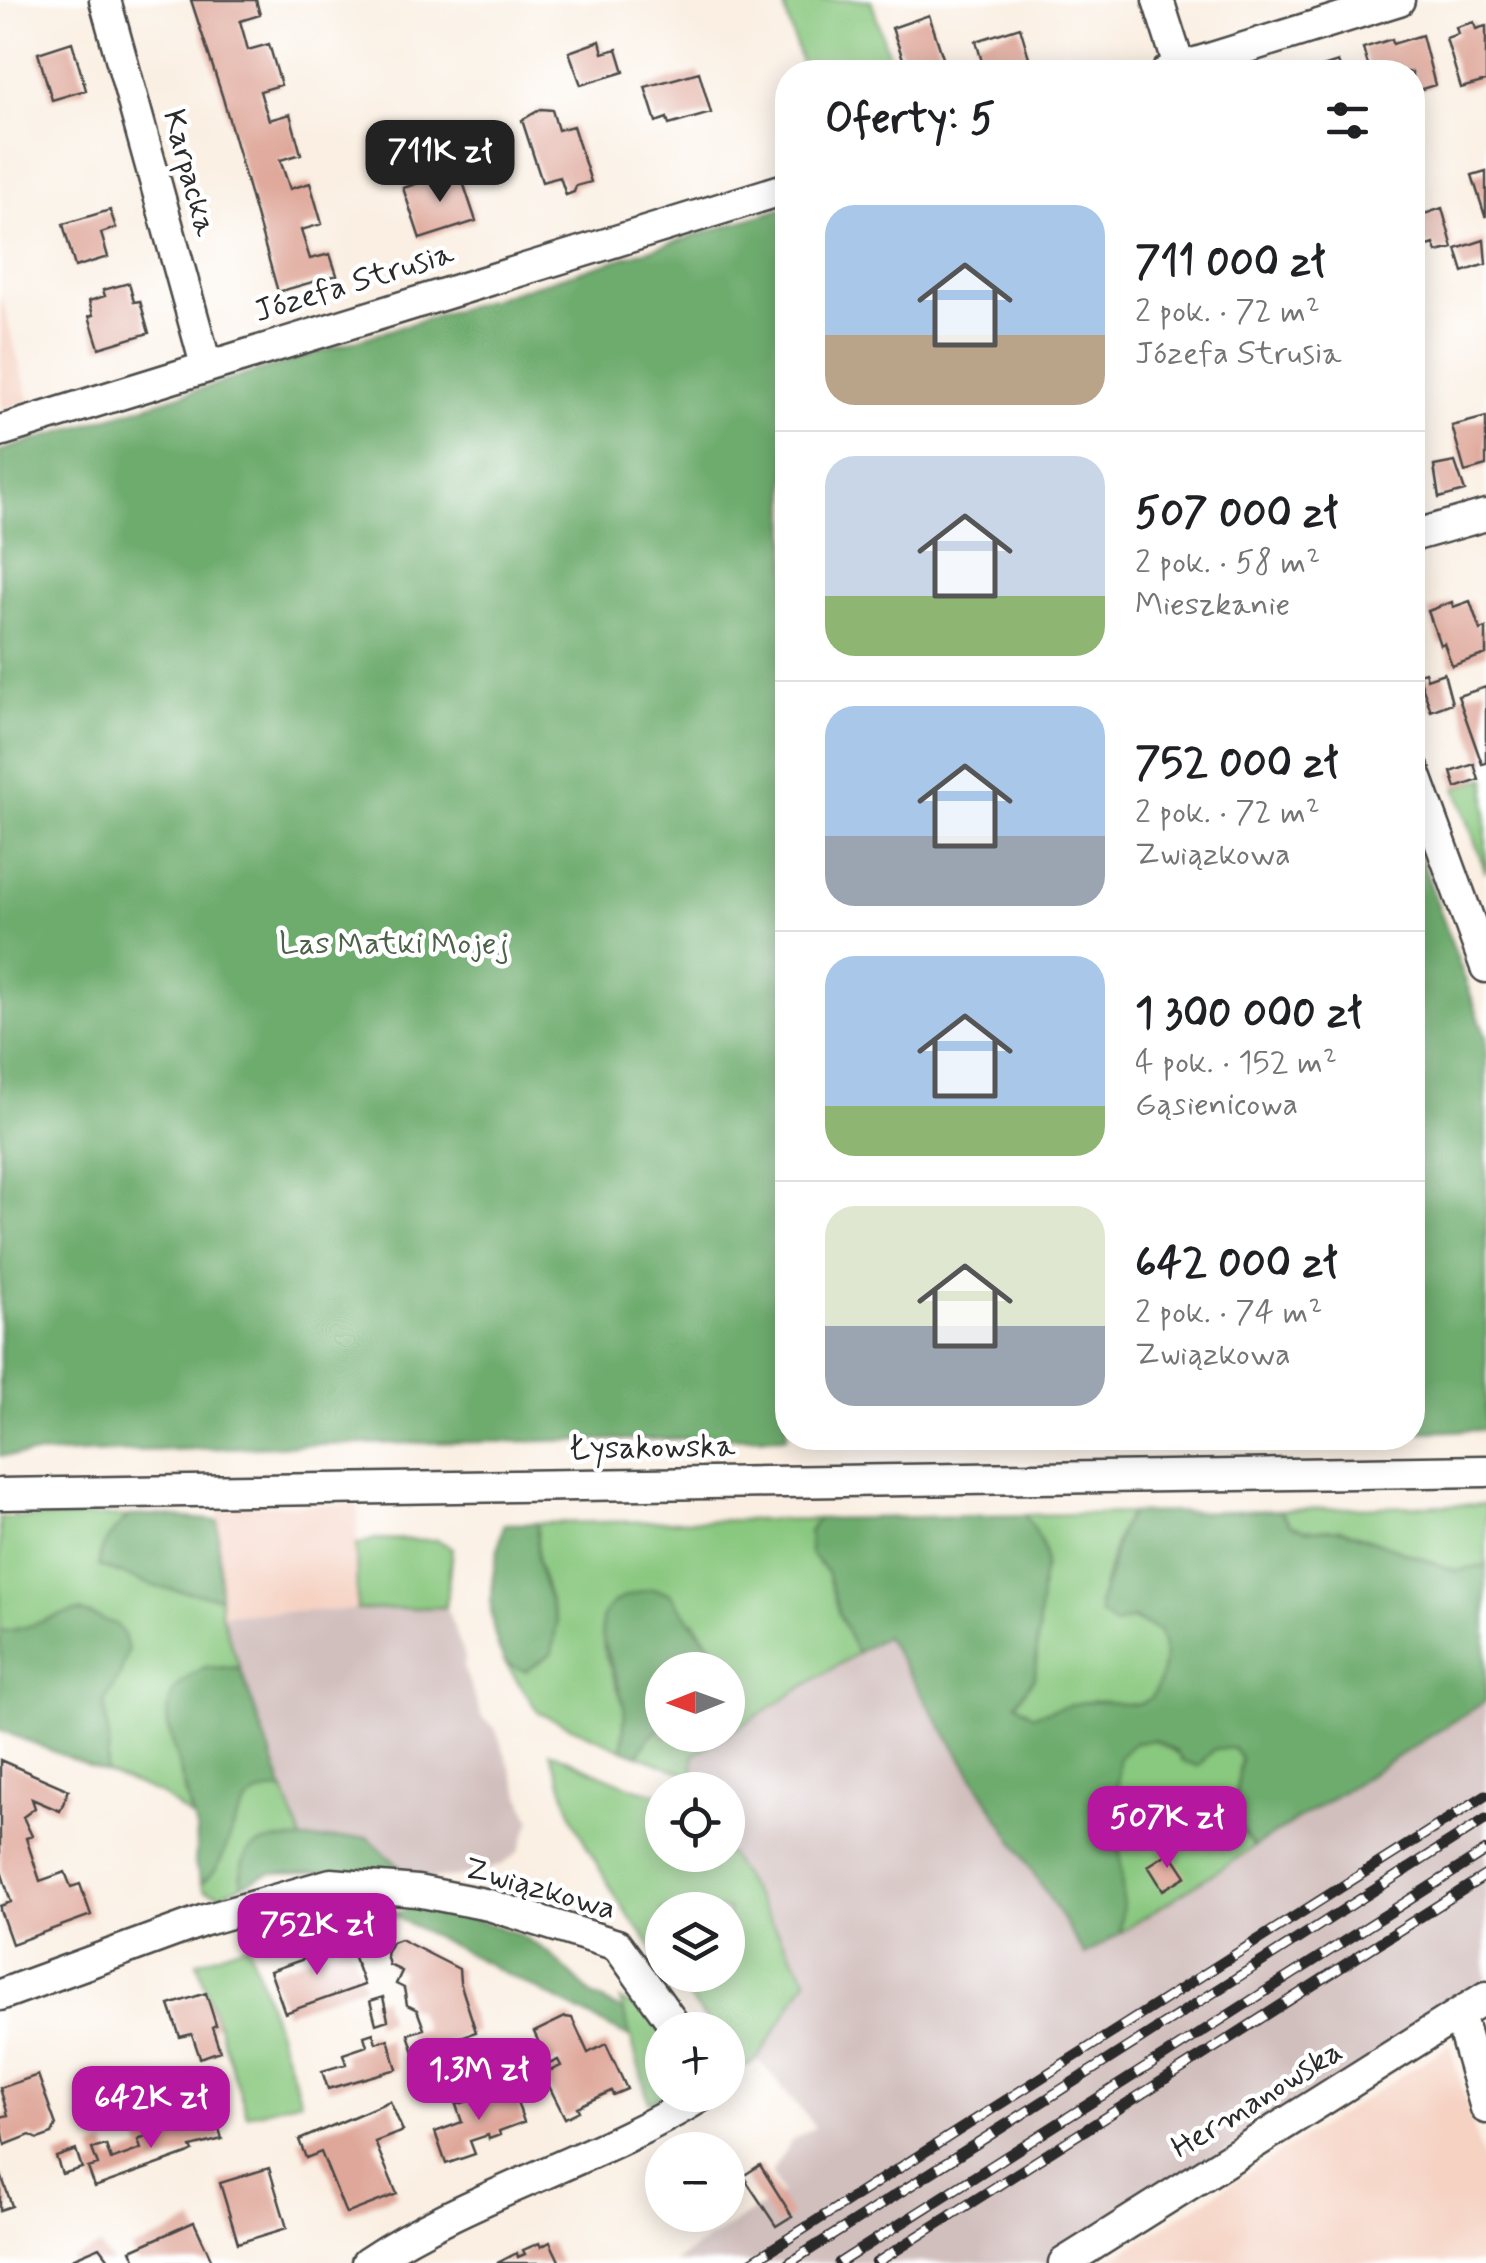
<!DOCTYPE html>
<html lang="pl">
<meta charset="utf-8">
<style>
:root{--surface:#fff;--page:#f2f2f2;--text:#202124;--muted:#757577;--line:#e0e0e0;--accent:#b5179e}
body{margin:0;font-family:Mynerve,sans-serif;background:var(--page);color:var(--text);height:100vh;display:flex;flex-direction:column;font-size:38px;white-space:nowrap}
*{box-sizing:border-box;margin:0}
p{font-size:32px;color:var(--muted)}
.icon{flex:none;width:55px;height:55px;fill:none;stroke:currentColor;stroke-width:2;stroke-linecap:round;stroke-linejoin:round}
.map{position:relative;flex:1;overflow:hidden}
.side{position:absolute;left:775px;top:60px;width:650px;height:1390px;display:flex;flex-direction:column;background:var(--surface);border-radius:40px;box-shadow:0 5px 25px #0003}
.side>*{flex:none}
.needle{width:65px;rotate:269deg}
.tools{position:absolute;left:645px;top:1652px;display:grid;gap:20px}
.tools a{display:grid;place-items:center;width:100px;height:100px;border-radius:50%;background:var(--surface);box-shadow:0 5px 25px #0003;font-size:50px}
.price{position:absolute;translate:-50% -85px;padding:0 22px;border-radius:20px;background:var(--accent);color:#fff;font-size:32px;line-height:65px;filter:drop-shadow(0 2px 5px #0008)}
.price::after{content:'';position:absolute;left:50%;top:60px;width:30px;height:22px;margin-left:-15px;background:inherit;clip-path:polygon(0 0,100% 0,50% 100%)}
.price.on{background:#222;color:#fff}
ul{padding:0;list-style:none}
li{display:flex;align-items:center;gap:30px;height:250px;padding:0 50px}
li+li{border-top:2px solid var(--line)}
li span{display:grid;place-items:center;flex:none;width:280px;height:200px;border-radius:30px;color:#555}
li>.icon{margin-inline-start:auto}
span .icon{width:120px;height:120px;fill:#fffc;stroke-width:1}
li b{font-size:42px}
h2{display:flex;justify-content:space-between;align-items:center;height:120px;padding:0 50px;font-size:42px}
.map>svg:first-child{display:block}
.built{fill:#f5d2c2}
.industrial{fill:#d1bfbd}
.green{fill:#89c87f;stroke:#5a7a55;stroke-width:2.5}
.forest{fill:#6eac6e;stroke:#4c6c4c;stroke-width:2.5}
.building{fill:#dfa79a}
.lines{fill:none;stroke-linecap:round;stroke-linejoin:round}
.minor-casing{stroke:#4a4846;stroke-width:35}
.minor{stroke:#fff;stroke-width:30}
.rail-casing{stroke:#2b2b2b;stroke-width:11}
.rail{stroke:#fff;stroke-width:8;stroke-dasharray:22;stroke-linecap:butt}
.labels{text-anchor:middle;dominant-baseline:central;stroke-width:9;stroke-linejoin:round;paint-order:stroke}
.street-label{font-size:32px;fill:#2b2b2b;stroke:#fff}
.park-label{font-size:32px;fill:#4c6248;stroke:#fff}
</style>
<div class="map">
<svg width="1486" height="2263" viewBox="0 0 1486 2263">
<rect width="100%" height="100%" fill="#fff"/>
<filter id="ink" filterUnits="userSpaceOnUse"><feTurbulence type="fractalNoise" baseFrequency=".01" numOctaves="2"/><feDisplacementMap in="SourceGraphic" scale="20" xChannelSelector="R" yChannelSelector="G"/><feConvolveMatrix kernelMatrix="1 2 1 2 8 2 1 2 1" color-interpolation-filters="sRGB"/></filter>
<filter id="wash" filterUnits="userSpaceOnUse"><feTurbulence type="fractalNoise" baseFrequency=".0048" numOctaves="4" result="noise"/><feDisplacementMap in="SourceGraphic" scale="40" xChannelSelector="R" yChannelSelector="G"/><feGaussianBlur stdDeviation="2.25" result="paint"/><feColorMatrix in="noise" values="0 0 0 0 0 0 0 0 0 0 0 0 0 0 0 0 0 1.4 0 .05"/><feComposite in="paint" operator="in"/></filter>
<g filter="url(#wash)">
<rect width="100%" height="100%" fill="#faefe2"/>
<!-- built -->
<path class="built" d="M0 292 30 401 0 410Z
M358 1504 357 1610 221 1614 218 1506Z
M1450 2045 1486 2172V2263H1105Z"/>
<!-- industrial -->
<path class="industrial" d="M446 1607 465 1657 464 1669 482 1717 495 1728 531 1821 519 1851 503 1864 477 1874 423 1880 411 1878 368 1837 302 1840 221 1614Z
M884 1636 1085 1954 1486 1701V1985L1051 2263H672L781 2193 771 2173 791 2141 815 2127 758 2059 807 1978 728 1853V1790H692L694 1755Z"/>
<!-- green -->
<path class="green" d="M782 0H871L894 72H804Z
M1486 778V873L1456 788Z
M1486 1504V1566L1456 1571 1341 1529 1305 1530 1291 1525 1280 1510Z
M1131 1513C1110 1540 1110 1573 1098 1604L1159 1631C1169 1655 1164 1682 1148 1702L1126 1706 1091 1701 1033 1715 1016 1703 1035 1677 1042 1576C1050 1556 1038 1531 1024 1515Z
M129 1516 105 1543 157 1587 220 1597 221 1614 240 1668 205 1667 167 1710 168 1726 192 1818 160 1794 106 1773 109 1742 104 1702 120 1675 92 1616C65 1607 51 1622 26 1629 18 1631 9 1631 0 1631V1518Z
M817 1519 809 1532 818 1564 827 1572 839 1614 857 1653 728 1734V1703L735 1686 724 1663 694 1621 602 1620 604 1652 625 1708 622 1749 539 1713 506 1664 526 1671 557 1622 537 1562V1523Z
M376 1539 438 1540 452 1548 446 1607 357 1610 356 1545Z
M662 1727V1735H726L694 1755 693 1777 638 1755 649 1737Z
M1154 1740 1198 1766 1214 1749 1234 1748 1241 1758 1237 1786 1238 1828 1254 1847 1120 1933C1127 1874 1111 1816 1119 1757L1134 1743Z
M550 1752C587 1766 623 1789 662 1794V1855L728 1853 807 1979 758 2059 741 2069 728 2050V2030H713L673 1975H728V1910H662V1961L618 1901 577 1828Z
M261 1790 284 1791 302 1840H277L240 1875 242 1885 221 1895 205 1890 201 1883C228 1868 229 1810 261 1790Z
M248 1944 301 2100 247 2115 197 1962Z
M620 2000 650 2014 662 2032 665 2095 649 2102Z"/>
<!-- forest -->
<path class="forest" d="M787 207V1437L302 1445 0 1456V451Z
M1413 837 1486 1037V1430L1413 1432Z
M1280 1510 1291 1525 1305 1530 1341 1529 1456 1571 1486 1566V1701L1254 1847C1227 1814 1236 1798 1241 1758L1234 1748 1214 1749 1198 1766 1182 1761 1176 1751 1154 1740 1134 1743 1119 1757 1117 1799 1123 1903 1120 1933 1085 1955 885 1636 857 1653 839 1614 827 1572 810 1553 809 1532 817 1519 1024 1515C1039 1533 1051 1554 1042 1576L1035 1677 1016 1703 1033 1715C1051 1710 1070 1704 1088 1702 1118 1697 1149 1721 1160 1678 1165 1660 1166 1648 1159 1631L1133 1618 1115 1625 1100 1614C1097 1599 1106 1589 1109 1574 1115 1550 1115 1534 1131 1513Z
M156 1515 218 1521 220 1597 157 1587 99 1566C98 1545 115 1530 129 1516Z
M537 1523V1562L557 1622 552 1653 526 1671 506 1664C481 1618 492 1573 504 1524Z
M653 1589 670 1593 727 1670H662V1727L649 1737 638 1755 622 1749C623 1733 627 1717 623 1702 612 1649 567 1604 653 1589Z
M79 1611 116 1624 124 1635 128 1650 120 1675 104 1702 109 1742 106 1773 0 1730V1631C29 1631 51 1614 79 1611Z
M205 1667 240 1668 284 1791C222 1784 240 1862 201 1883L195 1864 197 1833 168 1725C166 1693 178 1681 205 1667Z
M368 1837 411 1878 330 1872 269 1873 242 1885C235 1839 271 1840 305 1840 326 1839 347 1838 368 1837Z
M415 1906 455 1912 518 1934 548 1952 594 1997 623 2011 631 2038 392 1915Z"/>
<g id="blocks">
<!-- building -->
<path class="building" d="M191 0H256L260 15 240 21 244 35 248 50 269 44 281 85 260 91 264 105 269 120 290 114 301 154 280 160 290 189 310 183 322 224 301 230 310 259 330 254 337 275 278 292 222 95Z
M929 15 944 61 928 66 926 62 907 70 892 28Z
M1474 22 1476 29 1486 26V81L1461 88 1446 38 1458 34 1456 27Z
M1020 27 1030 61 1015 65 1018 72H1001V70L985 72 976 41Z
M1422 35 1435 85 1412 92V72H1370L1363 48 1392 39 1393 44Z
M600 41 603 53 617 49 624 72 581 85 569 52Z
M72 42 86 90 52 100 38 53Z
M1338 62 1342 72H1307Z
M699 72 711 113 669 125 667 118 656 122 645 87Z
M541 109 552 110 558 130 573 126 591 182 576 186 574 192 566 195 560 177 542 182 522 120Z
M459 170 476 221 420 239 403 188Z
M1486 171V216H1485L1472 175Z
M1442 208 1453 248 1437 252 1434 244 1415 250 1412 218Z
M110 210 116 228 101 233 108 257 75 267 63 224Z
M1484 240 1486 264 1463 272 1456 249Z
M129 283 134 302 140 301 149 333 99 348 89 316 93 315 89 301 105 296 103 290Z
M1486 417V466L1465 472 1452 426Z
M1455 462 1465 491 1439 498 1434 466Z
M1470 601 1480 630 1486 628V654L1452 666 1444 643 1440 645 1428 611 1452 602 1453 607Z
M1425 672 1427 679 1444 673 1452 703 1431 711 1418 674Z
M1486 687V763L1482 764 1458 696Z
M1474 764 1479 780 1456 788 1451 772Z
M0 1760 69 1790 60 1811 32 1799 35 1808 23 1817 32 1836 26 1838 40 1881 65 1872 71 1887 80 1884 91 1915 12 1944 0 1910V1906L11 1902 0 1868Z
M1170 1852 1186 1876 1163 1890 1148 1866Z
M400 1939 459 1969 460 1982 476 2032 442 2043 444 2050 416 2059 408 2034 424 2029 417 2010 407 2005 404 1988 396 1984 402 1971 389 1965 386 1954 392 1942Z
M349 1943 364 1985 285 2013 270 1971Z
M206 1993 216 2025 212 2027 220 2051 200 2058 192 2034 180 2037 169 2005Z
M383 1997 388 2020 376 2024 370 2001Z
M565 2017 572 2018 588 2053 606 2044 627 2089 613 2095 611 2091 577 2107 579 2111 565 2118 543 2074 561 2066 558 2060 549 2064 534 2032Z
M373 2033 376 2043 388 2039 397 2069 328 2089 322 2071 346 2064 343 2054 367 2046 364 2036Z
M38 2075 56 2125 52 2134 38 2139 30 2135 5 2145 0 2117 8 2115 0 2088Z
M512 2087 524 2122 499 2131 500 2135 489 2139 488 2135 470 2141 475 2154 446 2164 435 2132 462 2122 456 2105Z
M390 2101 403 2131 375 2142 397 2194 346 2214 321 2152 306 2158 299 2140Z
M162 2115 167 2129 186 2123 189 2134 218 2125 222 2139 191 2147 193 2151 187 2154 95 2187 88 2168 98 2165 92 2149 106 2145 111 2160 141 2149 138 2140 153 2134 148 2120Z
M76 2150 82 2168 62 2174 56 2157Z
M760 2165 792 2216 776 2226 743 2176Z
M269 2168 287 2228 238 2243 220 2183Z
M0 2172 12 2206 0 2210Z
M194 2222 213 2263H137L131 2250Z
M550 2242 560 2263H497L517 2253 518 2257 525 2254 523 2250 539 2243 541 2247Z
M100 2247 112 2263H73L72 2259Z"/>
</g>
</g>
<g filter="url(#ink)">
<use href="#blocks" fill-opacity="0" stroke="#4a4846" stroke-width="2.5"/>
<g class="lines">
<defs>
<path id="minor" d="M105 0 206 365
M1158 0 1181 72
M1167 72 1399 0
M0 431 788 188
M1412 536 1486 515
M1412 765 1486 967
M0 1494 1486 1471
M0 1995 205 1920 331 1884 417 1891 489 1905 617 1945 678 2030
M1459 2014 1486 2108
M367 2263C471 2194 597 2161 703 2095
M1064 2263 1486 1997"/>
</defs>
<!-- minor casing -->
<use href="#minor" class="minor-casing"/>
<!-- minor -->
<use href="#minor" class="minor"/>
<defs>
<path id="rail" d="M750 2263 1486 1795
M789 2263 1486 1819
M839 2263 1486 1851
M876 2263 1486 1875"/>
</defs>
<!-- rail casing -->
<use href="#rail" class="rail-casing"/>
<!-- rail -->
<use href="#rail" class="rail"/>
</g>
</g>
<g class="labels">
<!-- street labels -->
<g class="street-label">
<text transform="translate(189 173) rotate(75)">Karpacka</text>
<text transform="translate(354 283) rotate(-17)">Józefa Strusia</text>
<text transform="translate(652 1448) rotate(-1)">Łysakowska</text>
<text transform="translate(540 1889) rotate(16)">Związkowa</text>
<text transform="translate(1257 2100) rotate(-32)">Hermanowska</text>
</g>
<!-- park labels -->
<g class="park-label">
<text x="394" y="944">Las Matki Mojej</text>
</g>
</g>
</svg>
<div class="tools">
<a><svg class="needle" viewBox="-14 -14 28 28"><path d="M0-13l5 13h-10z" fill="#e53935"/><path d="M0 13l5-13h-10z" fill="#757577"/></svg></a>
<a><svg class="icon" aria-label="locate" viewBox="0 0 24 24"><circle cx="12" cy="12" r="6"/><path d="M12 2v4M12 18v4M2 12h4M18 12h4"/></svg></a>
<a><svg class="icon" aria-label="layers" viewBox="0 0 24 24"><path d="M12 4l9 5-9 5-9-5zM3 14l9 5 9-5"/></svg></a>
<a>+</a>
<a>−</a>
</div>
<b class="price on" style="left:440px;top:205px">711K zł</b>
<b class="price" style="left:1167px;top:1871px">507K zł</b>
<b class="price" style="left:317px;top:1978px">752K zł</b>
<b class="price" style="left:479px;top:2123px">1.3M zł</b>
<b class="price" style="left:151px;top:2151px">642K zł</b>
<section class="side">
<h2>Oferty: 5<svg class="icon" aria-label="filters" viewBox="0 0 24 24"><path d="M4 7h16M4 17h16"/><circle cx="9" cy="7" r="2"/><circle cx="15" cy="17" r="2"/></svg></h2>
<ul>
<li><span style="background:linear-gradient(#a9c7e8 65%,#b9a48a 0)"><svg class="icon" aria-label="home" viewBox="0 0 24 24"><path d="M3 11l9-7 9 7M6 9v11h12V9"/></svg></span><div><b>711 000 zł</b><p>2 pok. · 72 m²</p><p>Józefa Strusia</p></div></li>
<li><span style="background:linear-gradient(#c9d6e8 70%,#8fb573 0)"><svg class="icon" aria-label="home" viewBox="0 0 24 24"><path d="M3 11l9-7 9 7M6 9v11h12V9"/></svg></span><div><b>507 000 zł</b><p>2 pok. · 58 m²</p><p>Mieszkanie</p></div></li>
<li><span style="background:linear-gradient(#a9c7e8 65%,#9aa5b1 0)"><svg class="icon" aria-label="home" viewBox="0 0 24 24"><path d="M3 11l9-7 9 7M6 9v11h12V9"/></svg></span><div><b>752 000 zł</b><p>2 pok. · 72 m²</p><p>Związkowa</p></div></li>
<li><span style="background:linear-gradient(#a9c7e8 75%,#8fb573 0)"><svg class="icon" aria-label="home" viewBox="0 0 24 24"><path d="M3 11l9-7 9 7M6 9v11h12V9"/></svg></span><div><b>1 300 000 zł</b><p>4 pok. · 152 m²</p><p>Gąsienicowa</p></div></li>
<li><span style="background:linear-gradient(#dfe7d0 60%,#9aa5b1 0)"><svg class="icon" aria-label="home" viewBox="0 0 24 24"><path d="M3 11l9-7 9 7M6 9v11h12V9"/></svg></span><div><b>642 000 zł</b><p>2 pok. · 74 m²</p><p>Związkowa</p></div></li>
</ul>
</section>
</div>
